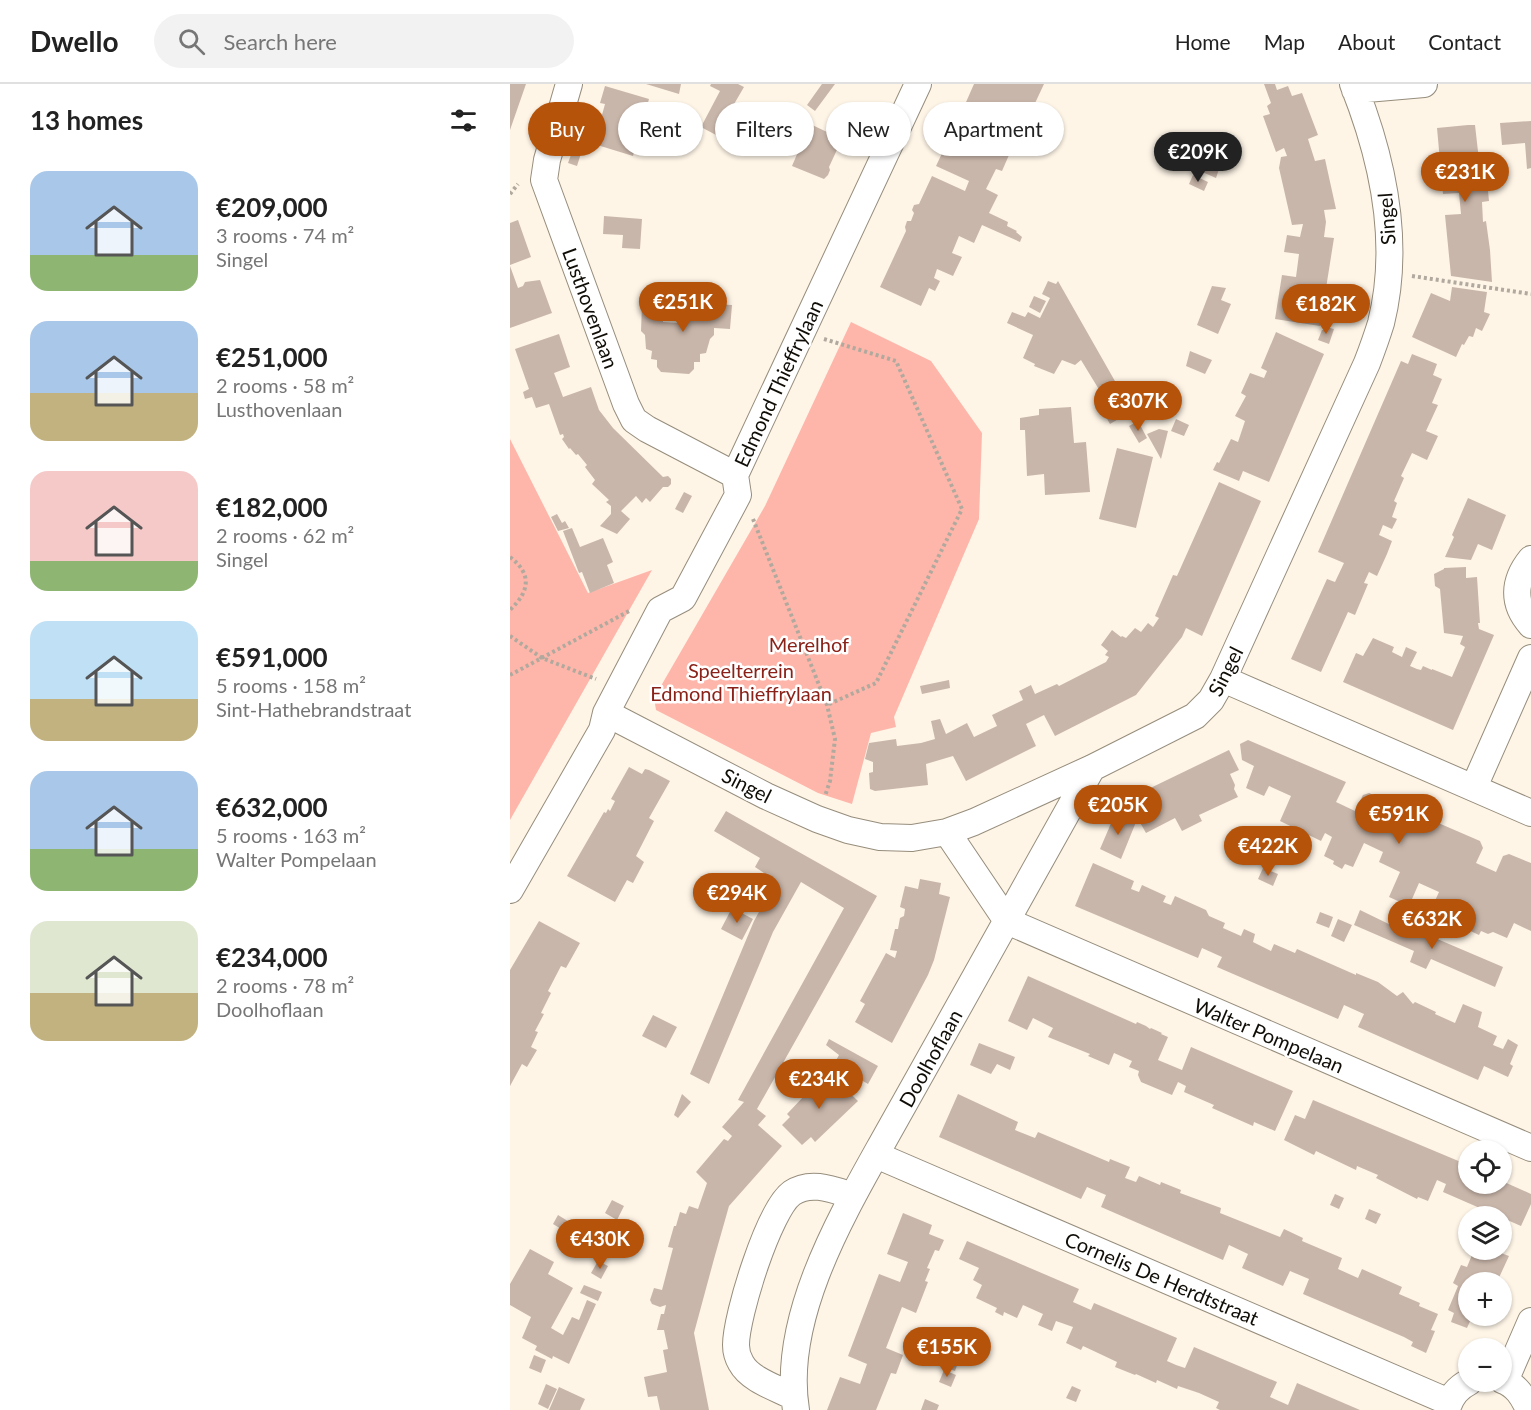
<!DOCTYPE html>
<meta charset="utf-8">
<style>
:root{--surface:#fff;--page:#f2f2f2;--text:#222;--muted:#767676;--line:#e0e0e0;--accent:#b45309}
body{margin:0;font-family:Lato,sans-serif;background:var(--page);color:var(--text);height:100vh;display:flex;flex-direction:column;font-size:22px;white-space:nowrap}
*{box-sizing:border-box;margin:0}
p{font-size:20px;color:var(--muted)}
.icon{flex:none;width:33px;height:33px;fill:none;stroke:currentColor;stroke-width:2;stroke-linecap:round;stroke-linejoin:round}
.map{position:relative;flex:1;overflow:hidden}
.details{display:flex;flex-direction:column;background:var(--surface);width:510px}
.details>*{flex:none}
.hud{position:absolute;left:18px;top:18px;width:570px;height:54px;display:flex;gap:12px}
.fabs{position:absolute;left:948px;top:1056px;display:grid;gap:12px}
.fabs a{display:grid;place-items:center;width:54px;height:54px;border-radius:50%;background:var(--surface);box-shadow:0 2px 4px #0004;font-size:30px}
.price{position:absolute;translate:-50% -51px;padding:0 14px;border-radius:21px;background:var(--accent);color:#fff;font-size:20px;line-height:39px;filter:drop-shadow(0 2px 3px #0008)}
.price::after{content:'';position:absolute;left:50%;top:36px;width:18px;height:14px;margin-left:-9px;background:inherit;clip-path:polygon(0 0,100% 0,50% 100%)}
.price.current{background:#222;color:#fff}
ul{padding:0;list-style:none}
li{display:flex;align-items:center;gap:18px;height:150px;padding:0 30px}
li span{display:grid;place-items:center;flex:none;width:168px;height:120px;border-radius:18px;color:#555}
li>.icon{margin-inline-start:auto}
span .icon{width:72px;height:72px;fill:#fffc;stroke-width:1}
li b{font-size:26px}
h2{display:flex;justify-content:space-between;align-items:center;height:72px;padding:0 30px;font-size:26px}
.chip{padding:0 21px;border-radius:27px;background:var(--surface);box-shadow:0 2px 4px #0004;font-size:21px;line-height:54px}
.chip.current{background:var(--accent);color:#fff}
header{display:flex;align-items:center;gap:36px;box-sizing:border-box;height:84px;padding:0 30px;background:var(--surface);border-bottom:2px solid var(--line)}
header strong{font-size:28px}
nav{display:flex;gap:33px;margin-inline-start:auto;font-size:21px}
.search{width:420px;height:54px;background:var(--page);display:flex;align-items:center;gap:15px;box-sizing:border-box;padding:0 21px;border-radius:33px;color:var(--muted);font-size:22px}
main{display:flex;flex:1;min-height:0}
.map>svg:first-child{display:block}
.green{fill:#feb6aa}
.building{fill:#c9b6aa}
.lines{fill:none;stroke-linecap:round;stroke-linejoin:round}
.minor-casing{stroke:#968d7c;stroke-width:28}
.path{stroke:#b1a99e;stroke-width:4;stroke-dasharray:3 3;stroke-linecap:butt}
.minor{stroke:#fff;stroke-width:26}
.labels{text-anchor:middle;dominant-baseline:central;stroke-width:5;stroke-linejoin:round;paint-order:stroke}
.street-label{font-size:20px;fill:#100d07;stroke:#fff}
.park-label{font-size:20px;fill:#8a2219;stroke:#fff}
</style>
<header>
<strong>Dwello</strong>
<div class="search"><svg class="icon" aria-label="search" viewBox="0 0 24 24"><circle cx="10" cy="10" r="6"/><path d="M15 15l6 6"/></svg>Search here</div>
<nav><a>Home</a><a>Map</a><a>About</a><a>Contact</a></nav>
</header>
<main>
<section class="details">
<h2>13 homes<svg class="icon" aria-label="filters" viewBox="0 0 24 24"><path d="M4 7h16M4 17h16"/><circle cx="9" cy="7" r="2"/><circle cx="15" cy="17" r="2"/></svg></h2>
<ul>
<li><span style="background:linear-gradient(#a9c7e8 70%,#8fb573 0)"><svg class="icon" aria-label="home" viewBox="0 0 24 24"><path d="M3 11l9-7 9 7M6 9v11h12V9"/></svg></span><div><b>€209,000</b><p>3 rooms · 74 m²</p><p>Singel</p></div></li>
<li><span style="background:linear-gradient(#a9c7e8 60%,#c2b280 0)"><svg class="icon" aria-label="home" viewBox="0 0 24 24"><path d="M3 11l9-7 9 7M6 9v11h12V9"/></svg></span><div><b>€251,000</b><p>2 rooms · 58 m²</p><p>Lusthovenlaan</p></div></li>
<li><span style="background:linear-gradient(#f6c9c9 75%,#8fb573 0)"><svg class="icon" aria-label="home" viewBox="0 0 24 24"><path d="M3 11l9-7 9 7M6 9v11h12V9"/></svg></span><div><b>€182,000</b><p>2 rooms · 62 m²</p><p>Singel</p></div></li>
<li><span style="background:linear-gradient(#bfe0f5 65%,#c2b280 0)"><svg class="icon" aria-label="home" viewBox="0 0 24 24"><path d="M3 11l9-7 9 7M6 9v11h12V9"/></svg></span><div><b>€591,000</b><p>5 rooms · 158 m²</p><p>Sint-Hathebrandstraat</p></div></li>
<li><span style="background:linear-gradient(#a9c7e8 65%,#8fb573 0)"><svg class="icon" aria-label="home" viewBox="0 0 24 24"><path d="M3 11l9-7 9 7M6 9v11h12V9"/></svg></span><div><b>€632,000</b><p>5 rooms · 163 m²</p><p>Walter Pompelaan</p></div></li>
<li><span style="background:linear-gradient(#dfe7d0 60%,#c2b280 0)"><svg class="icon" aria-label="home" viewBox="0 0 24 24"><path d="M3 11l9-7 9 7M6 9v11h12V9"/></svg></span><div><b>€234,000</b><p>2 rooms · 78 m²</p><p>Doolhoflaan</p></div></li>
</ul>
</section>
<div class="map">
<svg width="1021" height="1326" viewBox="0 0 1021 1326">
<rect width="100%" height="100%" fill="#fef5e7"/>
<!-- green -->
<path class="green" d="M341 238 421 277 472 349 469 435 384 633 386 643 361 649 342 720 308 709 146 626 144 614 255 422Z
M0 355 78 509 142 486 0 736Z"/>
<!-- building -->
<path class="building" d="M0 0H16L0 46Z
M136 0H171L169 10Z
M201 0H228L234 3 206 51 191 43 210 7 200 2Z
M312 0H325L305 27 297 21Z
M464 0H534L512 47 506 44 507 57 504 62 493 68 499 71 492 87 486 85 476 105 488 111 479 129 498 138 497 142 507 147 506 148 512 153 510 158 472 141 464 159 449 152 442 169 452 173 443 192 427 185 424 194 430 197 425 207 419 204 411 222 370 203 396 147 395 143 397 137H401L404 129 402 126 404 121 409 120 422 92 455 107 459 97 426 82 445 42 443 40 446 34H449Z
M754 0H765L767 6 778 2 782 12 792 9 808 51 798 55 805 77 815 75 826 125 814 126 816 138 814 153 824 154 810 242 765 235 772 191 786 193 789 170 774 168 777 151 790 153 793 140 782 141 769 84 771 73 777 72 774 64 766 68 753 32 760 30 757 22 761 19Z
M95 2 139 15 123 72 84 60 95 20 90 19Z
M1021 37V84L1017 85 1015 59 992 61 990 39Z
M300 40 332 55 319 83 320 86 318 91 314 95 282 82Z
M958 41H965L970 85 975 84 977 97 979 117 972 118 973 138 976 137 980 166 982 198 941 192 935 131 951 130 949 109 933 110 927 44Z
M65 60 73 63 67 82 58 79Z
M694 79 709 85 706 94 690 87Z
M683 91 698 98 694 107 679 100Z
M94 132 132 135 130 165 112 164 113 151 93 150Z
M8 136 21 173 0 181V139Z
M0 182 8 204 13 202 15 198 30 196 42 229 0 244Z
M538 197 546 200 548 197 622 327 600 340 589 321 596 317 571 276 565 281 552 276 544 290 524 282 525 280 513 274 523 251 497 239 502 228 515 233 518 228 530 234 540 214 532 210Z
M702 202 716 204 711 216 721 220 708 250 687 241Z
M942 203 977 208 974 228 980 230 972 247 966 244 963 253 959 252 954 261 952 260 946 273 902 253 921 209 940 217Z
M172 211 188 212V217H202V220L222 221 220 245 204 244V251L200 255 196 269 190 270V278H184V285L179 290 151 288 147 283V276L141 275 142 267 136 265 135 251 131 247 132 221 148 222V228H153V238L168 239Z
M524 212 536 217 530 229 519 223Z
M816 243 824 245 819 260 808 256 812 246H815Z
M766 248 814 270 759 398 733 387 729 397 703 386 707 378 709 379 721 355 728 358 735 337 725 332 736 312 731 309 740 289 754 294 757 287 751 284Z
M49 250 60 283 44 289 53 313 81 303 89 326 103 344 153 393 158 392 161 395V400L158 403H153L140 418 136 414 132 419 126 412 111 427 120 435 107 450 90 442 101 430V422L96 418 99 416 82 400 85 396 75 383 77 381 68 370 66 371 60 364 59 365 52 355 54 353 53 350 50 351 39 320 26 324 22 313 15 315 13 308 19 305 5 265Z
M680 267 702 276 695 290 676 282Z
M902 270 927 280 923 291 932 295 922 319 928 321 916 347 928 352 917 376 902 369 891 392 894 394 884 417 887 419 882 433 887 435 882 445 873 441 869 451 882 457 877 470 867 492 859 488 854 499 858 500 845 531 838 528 811 588 781 575 817 495 825 498 834 479 808 468 891 277 898 280Z
M561 323 564 359 576 358 580 408 535 411 534 390 517 392 515 346H510V334L529 331V325Z
M666 335 679 341 674 352 661 347Z
M628 337 637 354 629 359 619 342Z
M649 345 658 347 651 375 637 350Z
M607 364 643 373 626 444 589 435Z
M709 398 751 417 692 552 676 544 672 553 626 611 545 652 534 631 516 640 526 662 456 697 443 672 416 680 418 701 365 707 360 705 359 689 363 688V678L355 675 359 659 386 655 387 662 411 659 425 655 421 637 430 635 436 650 457 639 464 653 487 642 482 631 513 616 509 607 521 601 525 610 547 600 549 602 596 578 599 573 595 571 598 567 591 561 602 546 611 553 612 552 616 554 625 544 631 548 638 539 643 543 649 534 645 532 663 491 667 492Z
M174 408 182 412 173 429 165 425Z
M958 414 996 431 982 466 968 460 961 476 935 473 944 453 942 451Z
M47 430 52 439 55 437 59 444 48 447 41 433Z
M62 444 70 463 93 454 103 478 97 481 104 499 80 509 72 488 69 489 53 447Z
M956 483V494L967 493 970 539H968L969 545 984 551 943 646 833 598 846 569 853 572 863 554 884 563 882 568 892 573 896 563 907 568 900 582 907 585 911 586 913 582 922 586V585L942 593 955 563 950 560 953 552 934 549 930 505 925 502 924 490 934 485V484Z
M439 596 440 604 412 610 410 602Z
M738 656 836 698 826 718 845 727 853 711 859 709 970 757 973 764 966 779 986 788 993 772 999 770 1021 779V847L1004 839 997 854 983 848 978 850 971 847 969 851 950 842 953 835 923 821 929 808 909 799 899 822 879 813 890 788 869 778 873 768 854 759 843 783 835 780 832 785 823 780 824 777 814 772 822 753 815 749 811 757 770 737 781 712 759 702 754 712 736 704 744 682 732 676 730 660Z
M719 666 729 686 720 690 725 701 724 705 728 713 689 731 692 737 672 747 665 734 636 749 628 735 638 730 628 710Z
M119 683 132 690 135 685 139 686 160 697 139 734 144 737 126 772 134 778 123 799 117 796 105 818 57 792 94 728 96 729 98 725 100 727 105 717 101 715Z
M216 727 367 812 247 1025 256 1032 248 1041 272 1062 219 1122 204 1175 184 1249 199 1326H150L147 1312 138 1313 134 1293 157 1288 153 1266 158 1265 154 1246H147L151 1230H154L156 1221 150 1223 142 1220 140 1216 144 1204 152 1206 163 1164 158 1163 164 1142H166L170 1128 176 1130 179 1122 188 1125 197 1099 186 1088 214 1055 218 1057 222 1052 212 1043 234 1018 228 1016 334 824 291 798 263 848 199 1000 180 990 244 837 261 806 251 801 257 791 245 783 250 774 204 747Z
M605 730 626 738 611 775 590 765Z
M583 779 624 797 621 805 629 808 632 801 656 812 653 818 661 821 665 812 696 826 699 832 715 839 713 844 731 852 734 845 745 850 743 858 761 867 764 860 785 869 787 865 846 891V889L868 898 887 912 893 908 903 920 905 918 926 928 925 930 945 939 953 920 972 928 968 943 987 952 983 961 993 965 998 955 1008 961 1000 980 1003 982 998 993 974 982 968 996 848 943 854 930 834 921 828 935 707 883 712 873 692 864 688 874 565 822Z
M753 784 768 790 763 802 748 795Z
M410 795 431 799 429 810 440 813 424 876 418 891 382 959 345 938 355 920 350 917 376 869 385 874 387 867 380 866 385 845H388L390 834 394 832 395 825 390 823 395 802 408 805Z
M222 824 243 835 232 856 211 845Z
M850 826 889 845 892 840 993 883 985 903 921 875 916 885 900 878 904 867 844 841Z
M810 828 823 833 819 844 806 839Z
M828 835 842 841 834 858 821 852Z
M29 837 70 859 56 884 51 882 38 907 41 909 31 929 34 930 25 947 28 948 21 963 27 966 17 983 12 980 0 1002V886Z
M518 892 626 940 627 938 636 942 640 945 641 944 652 949 651 950 658 953 648 976 672 986 681 963 783 1007 765 1047 744 1038 743 1042 702 1024 704 1021 674 1008 676 1002 668 998 662 1011 631 998 628 991 629 987 619 983 622 977 604 969 599 981 578 972 580 970 538 953 543 944 523 934 517 946 498 937Z
M143 931 167 943 156 964 132 952Z
M319 955 368 982 358 1000 324 980 329 971 316 961Z
M469 959 505 973 500 986 487 980 481 990 460 981Z
M314 991 323 1000 326 996 348 1017 305 1058 301 1053 292 1061 272 1041 280 1033 277 1030Z
M172 1010 181 1018 168 1034 164 1031Z
M448 1010 508 1038 505 1046 525 1054 528 1048 599 1078 600 1075 620 1083 615 1094 626 1098 629 1092 650 1101 651 1098 671 1106 670 1109 711 1124 710 1129 770 1153 774 1145 793 1154 792 1157 832 1174 828 1185 848 1194 852 1185 892 1203 889 1210 910 1219 909 1222 928 1230 921 1246 925 1247 916 1269 901 1262 903 1258 894 1253 793 1210 799 1195 780 1187 773 1202 732 1184 738 1170 719 1161 713 1176 591 1123 596 1111 577 1103 571 1115 429 1053Z
M803 1016 958 1081V1100H992V1097L1021 1110V1120L1011 1142 933 1108 936 1100 927 1096 918 1117 908 1113 907 1115 866 1094 868 1091 847 1082 846 1086 806 1067 804 1071 774 1056 785 1031 795 1035Z
M825 1110 834 1114 829 1125 820 1121Z
M102 1116 114 1122 107 1136 95 1129Z
M859 1125 871 1130 866 1140 855 1135Z
M393 1129 422 1141 419 1150 434 1156 429 1167 425 1166 417 1184 420 1185 415 1197 418 1198 406 1229 392 1223 376 1264 393 1271 386 1290 381 1289 366 1326H317L330 1293 350 1300 357 1280 338 1272 369 1190 390 1198 398 1178 377 1170Z
M48 1131 61 1139 56 1148 43 1140Z
M457 1157 569 1205 563 1218 581 1226 584 1219 667 1254 657 1277 666 1281 675 1284 684 1263 767 1298 760 1313 778 1321 787 1299 850 1326H710L706 1324 709 1318 689 1309 668 1302 667 1305 647 1296 646 1299 626 1290 625 1291 605 1283 607 1278 588 1269 573 1262 571 1266 556 1259 563 1243 546 1237 542 1247 528 1241 533 1230 513 1221 507 1234 494 1228 493 1232 485 1228 487 1224 466 1214 472 1201 463 1196 469 1184 449 1175Z
M20 1165 44 1178 38 1190 63 1204 41 1244 53 1251 62 1233 69 1236 77 1216 86 1220 59 1280 43 1272 42 1275 25 1266 27 1262 12 1254 21 1233 0 1221V1200Z
M964 1166H983L999 1172 987 1198H958V1232H973L970 1239 961 1235 957 1244 941 1238 944 1229 938 1226 948 1202 943 1199 951 1181 957 1183Z
M88 1177 98 1182 91 1195 81 1189Z
M74 1201 92 1208 88 1217 70 1209Z
M24 1271 36 1276 31 1289 19 1284Z
M438 1272 449 1276 445 1287 434 1283Z
M434 1286 446 1291 441 1303 429 1298Z
M36 1300 47 1305 38 1325 28 1320Z
M562 1302 571 1306 566 1318 556 1314Z
M49 1303 75 1315 70 1326H39Z
M415 1315 429 1321 427 1326H411Z"/>
<g class="lines">
<defs>
<path id="minor" d="M59 0 37 76 34 96 116 320 124 336 137 345 225 391
M845 6 914 0
M1021 475C1003 497 1002 520 1021 541
M713 595 1021 729
M96 629 256 712 307 735 338 746 370 753 402 754 437 748 464 738 582 684 685 632 701 616 713 595 857 279C862 266 867 252 871 239 891 159 873 75 843 0
M964 703 1021 574
M437 748 497 837 1021 1064
M0 806 92 646 96 629 150 526 173 514 228 411 225 391 408 0
M366 1071 939 1318
M992 1296C1006 1301 1013 1312 1019 1326
M995 1297 1021 1237
M284 1313C267 1304 240 1296 231 1279 228 1274 226 1266 226 1261 226 1232 259 1125 282 1109 301 1096 324 1106 343 1112
M286 1326C271 1234 332 1131 375 1054 395 1018 415 982 435 947 484 859 533 772 582 684
M937 1326C940 1313 947 1304 959 1298"/>
</defs>
<!-- minor casing -->
<use href="#minor" class="minor-casing"/>
<!-- path -->
<path class="path" d="M0 110 8 100
M902 192 1021 210
M314 255 386 277 452 425 366 599 317 621
M243 435 317 621 325 655 320 697 315 712
M0 473C22 490 20 507 0 526
M0 552 32 574 86 595
M0 591 121 526"/>
<!-- minor -->
<use href="#minor" class="minor"/>
</g>
<g class="labels">
<!-- street labels -->
<g class="street-label">
<text transform="translate(876 135) rotate(-94)">Singel</text>
<text transform="translate(81 224) rotate(70)">Lusthovenlaan</text>
<text transform="translate(268 299) rotate(-65)">Edmond Thieffrylaan</text>
<text transform="translate(715 587) rotate(-63)">Singel</text>
<text transform="translate(237 701) rotate(27)">Singel</text>
<text transform="translate(759 951) rotate(23)">Walter Pompelaan</text>
<text transform="translate(420 974) rotate(-61)">Doolhoflaan</text>
<text transform="translate(652 1194) rotate(23)">Cornelis De Herdtstraat</text>
</g>
<!-- park labels -->
<g class="park-label">
<text x="299" y="560">Merelhof</text>
<text x="231" y="586">Speelterrein<tspan x="231" dy="23">Edmond Thieffrylaan</tspan></text>
</g>
</g>
</svg>
<div class="fabs">
<a><svg class="icon" aria-label="locate" viewBox="0 0 24 24"><circle cx="12" cy="12" r="6"/><path d="M12 2v4M12 18v4M2 12h4M18 12h4"/></svg></a>
<a><svg class="icon" aria-label="layers" viewBox="0 0 24 24"><path d="M12 4l9 5-9 5-9-5zM3 14l9 5 9-5"/></svg></a>
<a>+</a>
<a>−</a>
</div>
<b class="price current" style="left:688px;top:99px">€209K</b>
<b class="price" style="left:955px;top:119px">€231K</b>
<b class="price" style="left:173px;top:249px">€251K</b>
<b class="price" style="left:816px;top:251px">€182K</b>
<b class="price" style="left:628px;top:348px">€307K</b>
<b class="price" style="left:608px;top:752px">€205K</b>
<b class="price" style="left:889px;top:761px">€591K</b>
<b class="price" style="left:758px;top:793px">€422K</b>
<b class="price" style="left:227px;top:840px">€294K</b>
<b class="price" style="left:922px;top:866px">€632K</b>
<b class="price" style="left:309px;top:1026px">€234K</b>
<b class="price" style="left:90px;top:1186px">€430K</b>
<b class="price" style="left:437px;top:1294px">€155K</b>
<div class="hud">
<a class="chip current">Buy</a>
<a class="chip">Rent</a>
<a class="chip">Filters</a>
<a class="chip">New</a>
<a class="chip">Apartment</a>
</div>
</div>
</main>
